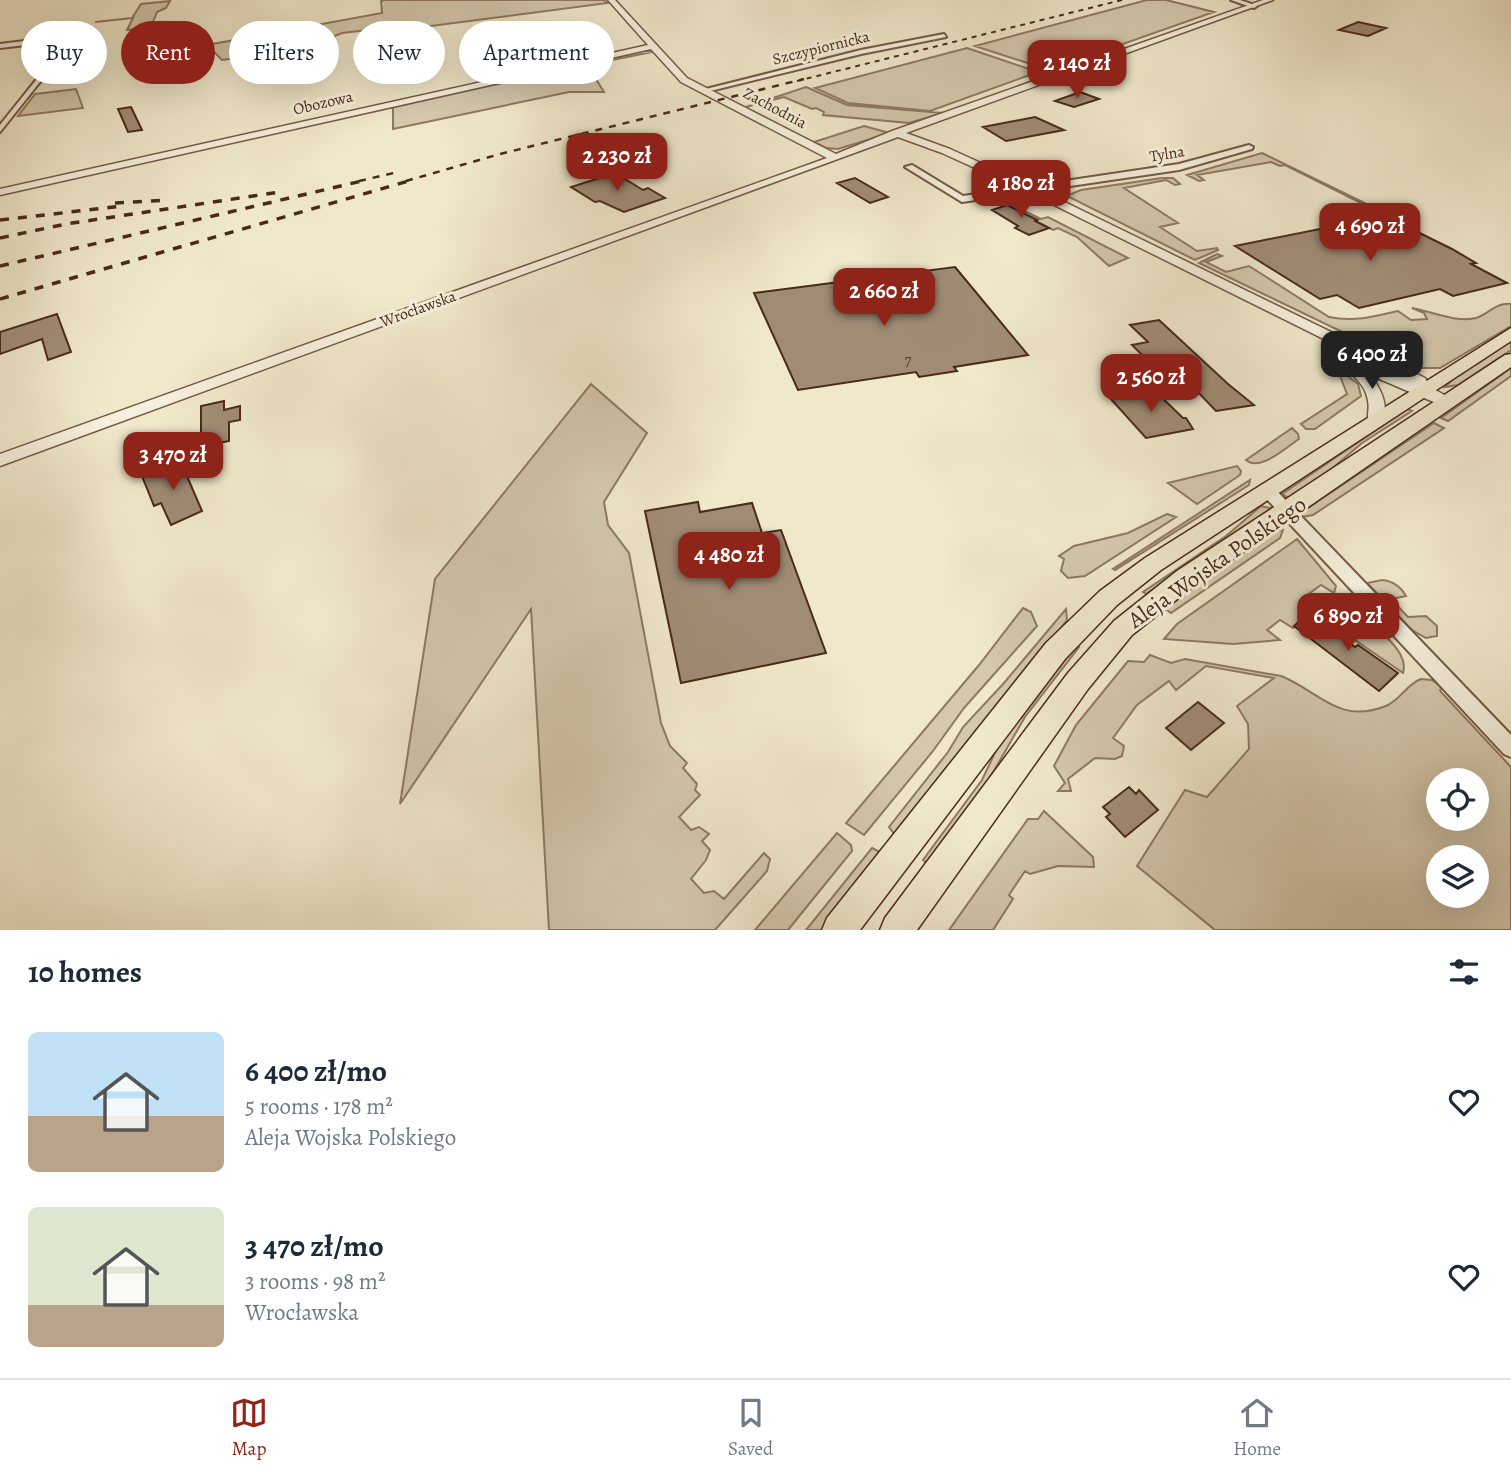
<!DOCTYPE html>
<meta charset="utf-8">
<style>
:root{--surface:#fff;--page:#f2f2f3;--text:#1f2937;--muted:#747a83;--line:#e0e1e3;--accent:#8f2418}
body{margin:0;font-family:Alegreya,serif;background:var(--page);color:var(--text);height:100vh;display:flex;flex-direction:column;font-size:26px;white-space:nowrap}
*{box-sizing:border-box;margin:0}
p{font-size:23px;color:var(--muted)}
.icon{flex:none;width:38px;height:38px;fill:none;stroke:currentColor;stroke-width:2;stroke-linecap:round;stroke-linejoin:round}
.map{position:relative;height:930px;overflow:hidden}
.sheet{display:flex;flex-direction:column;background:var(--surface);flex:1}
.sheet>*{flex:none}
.top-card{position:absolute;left:21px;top:21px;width:700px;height:63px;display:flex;gap:14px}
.fabs{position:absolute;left:1426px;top:768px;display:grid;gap:14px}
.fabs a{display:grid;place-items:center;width:63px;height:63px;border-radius:50%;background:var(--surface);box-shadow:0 7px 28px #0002;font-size:35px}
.price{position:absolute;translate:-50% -60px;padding:0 16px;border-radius:14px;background:var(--accent);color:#fff;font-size:23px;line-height:46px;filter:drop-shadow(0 2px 4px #0008)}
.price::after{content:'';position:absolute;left:50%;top:42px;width:21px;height:16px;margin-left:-10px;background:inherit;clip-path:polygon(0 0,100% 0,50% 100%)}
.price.selected{background:#222;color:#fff}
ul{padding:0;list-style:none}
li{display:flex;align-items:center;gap:21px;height:175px;padding:0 28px}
li span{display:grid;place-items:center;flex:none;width:196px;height:140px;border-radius:10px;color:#555}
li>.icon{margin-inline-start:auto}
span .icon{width:84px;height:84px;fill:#fffc;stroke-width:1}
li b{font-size:30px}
h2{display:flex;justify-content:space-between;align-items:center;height:84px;padding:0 28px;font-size:30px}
.pill{padding:0 24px;border-radius:32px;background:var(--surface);box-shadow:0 7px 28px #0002;font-size:24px;line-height:63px}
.pill.selected{background:var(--accent);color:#fff}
.dock{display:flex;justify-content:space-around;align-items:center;height:98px;border-top:2px solid var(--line);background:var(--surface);font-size:19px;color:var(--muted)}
.dock a{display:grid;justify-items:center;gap:4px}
.dock .selected{color:var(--accent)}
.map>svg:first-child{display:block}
.green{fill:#d4c8ad;stroke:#8f7862;stroke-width:2;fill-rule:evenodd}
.building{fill:#a08c75;stroke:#4a2918;stroke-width:2}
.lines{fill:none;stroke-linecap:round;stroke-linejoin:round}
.minor-casing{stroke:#745945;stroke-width:4}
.tertiary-casing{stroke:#745945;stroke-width:3}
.primary-casing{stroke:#4a2918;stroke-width:3}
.minor{fill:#f5f0dd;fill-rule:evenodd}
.tertiary{fill:#f5f0dd;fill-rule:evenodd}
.primary{fill:#f0e8cb;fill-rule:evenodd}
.rail-far2{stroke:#4a2918;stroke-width:2;stroke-dasharray:5 5;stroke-linecap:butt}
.rail-far1{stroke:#4a2918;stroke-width:2.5;stroke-dasharray:7 7;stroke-linecap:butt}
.rail{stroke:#4a2918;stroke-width:3.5;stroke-dasharray:9 9;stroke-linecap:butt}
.labels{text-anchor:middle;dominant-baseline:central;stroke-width:6;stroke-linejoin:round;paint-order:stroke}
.far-street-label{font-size:16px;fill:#4a2918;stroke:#f5f0dd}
.number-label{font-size:16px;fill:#60422f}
.near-street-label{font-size:23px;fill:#4a2918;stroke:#f5f0dd}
</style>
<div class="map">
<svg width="1511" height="930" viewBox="0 0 1511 930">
<rect width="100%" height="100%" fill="#f0e8cb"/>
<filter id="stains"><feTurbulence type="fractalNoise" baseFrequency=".00286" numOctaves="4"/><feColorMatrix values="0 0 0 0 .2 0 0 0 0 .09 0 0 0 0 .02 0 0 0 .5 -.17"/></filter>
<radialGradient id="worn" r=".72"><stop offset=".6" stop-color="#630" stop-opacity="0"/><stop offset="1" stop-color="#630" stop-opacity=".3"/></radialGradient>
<!-- green -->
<path class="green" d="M385 0H603L608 3 385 32 384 28 342 33 327 39 326 46 222 60 207 45 382 13 381 1Z
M1147 0H1166L1214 12 1049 70 975 46Z
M170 1 166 8 157 12 151 27 127 30 133 18 95 22 132 18 141 4Z
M967 48 1038 72 930 111 848 103 815 88Z
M640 50 652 52 587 65 604 92H569L393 129V109L390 106Z
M806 87 847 105 943 113 909 123 823 115 824 112 816 108 812 109 784 97 746 107Z
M76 89 83 108 18 116 35 94Z
M864 126 890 133 838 149 826 148 814 142Z
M1262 153 1375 208 1364 209 1369 207 1285 165 1280 166 1271 162 1197 175 1204 180 1199 181 1187 175Z
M1162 178H1173L1180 184 1175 185 1166 180 1124 188 1178 223 1160 227 1197 251 1217 248 1218 250 1195 260 1069 197V195L1081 190Z
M992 195 1041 219 1048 217 1128 258 1109 266 1077 237 1058 228 1053 230 1036 221 1039 219Z
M1217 254 1222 256 1206 262 1226 272 1249 266 1329 317C1353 322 1373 317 1398 311L1411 320 1427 319 1424 313 1412 308C1430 311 1456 323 1476 318 1489 314 1496 302 1511 304V326L1440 368H1412L1413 366 1199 263Z
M1511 340V350L1458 385 1445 387 1454 378Z
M1337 368 1358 384 1361 396 1315 429H1306L1301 424 1347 394Z
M1511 368V376L1448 421 1441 418Z
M591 384 647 433 604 502 608 525 629 553 661 723 670 746 687 763 683 768 697 784 695 790 700 795 679 817 691 830 699 827 709 834 702 841 710 850 706 860 691 879 704 893 714 891 724 899 764 853 770 859 767 871 715 930H549L531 609 400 804 435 579Z
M1407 409 1412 411 1362 443 1322 477 1289 498 1282 494Z
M1434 423 1444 428 1313 515 1302 517V512Z
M1292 428 1298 434 1299 439C1285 448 1260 472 1246 460Z
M1237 466 1241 471 1240 475 1197 504 1168 483Z
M1250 480 1249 485 1115 570 1113 569Z
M1261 506 1270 508V512L1146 594 1143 592 1226 536Z
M1167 514 1176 517 1085 576 1068 578 1061 571 1064 559 1059 556 1074 546 1128 533Z
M1283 530 1280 538 1171 613 1163 607 1273 532Z
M1297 539 1336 586 1334 593 1321 585 1310 593 1322 602 1293 628 1280 620 1267 630 1280 640 1233 644 1164 639 1177 624Z
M1382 580C1392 581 1401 587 1406 596L1391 599 1408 617 1426 616 1437 626V636L1426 638 1412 630 1367 583Z
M1023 608 1031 612 1037 626 964 708 933 751 864 835 846 823 979 665Z
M1066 609 1067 620 895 835 889 827 948 752 963 727 1004 683Z
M1365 619 1370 621C1383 635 1409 653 1403 673L1355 640 1360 635Z
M1075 645 1079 647 1025 717 988 781 927 864 923 860 982 780 1001 740Z
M1150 655 1171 663 1185 659 1281 676C1319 691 1338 725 1386 706 1400 700 1407 684 1421 679L1432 680 1443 688 1440 690 1441 692 1511 767V930H1215L1137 866 1185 790 1207 797 1249 749 1248 724 1237 706 1274 678 1206 666 1176 690 1169 681 1137 705 1113 738 1124 746 1122 756 1115 759 1095 758 1068 779 1071 791H1058L1065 783 1054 766 1076 725 1128 661 1144 662ZM1438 780H1477V819H1438ZM1438 858H1477V896H1438Z
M1044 811 1093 857 1094 867 1058 866 1030 874 1025 871 1009 895 1013 899 993 930H949L1028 819H1038Z
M837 833 851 845 852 851 788 930H755Z
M872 848 882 853 821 930H806Z"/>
<!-- building -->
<path class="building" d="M1358 22 1386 28 1368 36 1339 30Z
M1080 92 1099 99 1074 107 1055 101Z
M131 107 142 130 128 132 118 109Z
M1035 117 1064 130 1006 141 983 127Z
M615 173 643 190 648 188 665 198 624 212 600 201 595 202 571 187Z
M855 178 888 197 870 203 837 183Z
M1007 205 1037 220 1035 221 1049 228 1029 235 1015 228 1018 226 992 210Z
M1385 216 1452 249 1476 263 1471 264 1507 283 1453 296 1440 289 1359 308 1337 295 1320 299 1235 246Z
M955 267 1028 355 954 367 957 371 919 377 916 372 798 390 754 293Z
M57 314 71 352 48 360 42 339 0 354V332Z
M1159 320 1228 384 1254 405 1216 411 1169 362 1160 356 1145 358 1132 345 1148 342 1130 325Z
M1153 389 1183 418H1186L1193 429 1146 438 1109 397Z
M224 401V410L240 406V420L229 422V441L219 443V447L201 451V406Z
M180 460 202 511 171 525 161 503 154 506 142 476Z
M698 502 700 512 752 503 762 533 781 530 826 653 681 683 645 511Z
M1308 614 1355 647 1358 645 1398 673 1379 691 1294 626Z
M1198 702 1224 723 1191 750 1166 728Z
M1129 787 1136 794 1139 790 1158 810 1125 837 1106 817 1110 814 1103 807Z"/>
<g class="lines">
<defs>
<path id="minor" d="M1231 0H1240L1257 6 1254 8Z
M944 34 946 37 861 54 706 92 702 90 861 50Z
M73 35 75 38 0 132V125L68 40 0 48V44Z
M1249 145 1253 147 1252 149 1179 170 962 202 905 167 912 165 963 196 1179 164Z
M1268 486 1273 487 1511 735V757L1504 754 1263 495 1261 491 1263 487Z"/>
<path id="tertiary" d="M608 0H615L687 78 836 154 892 131 1263 0H1273L906 133 950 149 1040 190 1409 370 1425 378 1430 387 1457 402 1449 407 1443 406 1370 375C1382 390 1390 407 1381 425H1369C1366 417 1370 410 1368 401 1366 385 1354 377 1344 366L1346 363 1331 353 1333 350H1343L1406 380 1032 194 942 153 898 137 0 466V454L827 158 681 82 651 49 0 195V189L648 45Z"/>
<path id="primary" d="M1511 328V341L1161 570 1117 605 1065 659 860 930H822L827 918 1046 643 1100 591 1145 558Z
M1511 354V367L1195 585 1132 635 1088 689 917 930H880L885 918 1068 673 1114 621 1177 571 1505 355Z"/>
</defs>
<!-- minor casing -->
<use href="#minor" class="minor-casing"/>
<!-- tertiary casing -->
<use href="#tertiary" class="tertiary-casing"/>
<!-- primary casing -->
<use href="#primary" class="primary-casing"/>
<!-- minor -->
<use href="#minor" class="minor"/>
<!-- tertiary -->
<use href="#tertiary" class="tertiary"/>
<!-- primary -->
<use href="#primary" class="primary"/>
<!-- rail-far2 -->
<path class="rail-far2" d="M797 81 1122 0"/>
<!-- rail-far1 -->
<path class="rail-far1" d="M359 181 398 172
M406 181 500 154 804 79"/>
<!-- rail -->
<path class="rail" d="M115 203 168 200
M0 220 123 206
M0 238 66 224 280 192
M0 266 366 180
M0 299 412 180"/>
</g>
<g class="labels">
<!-- far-street labels -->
<g class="far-street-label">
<text transform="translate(821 48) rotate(-14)">Szczypiornicka</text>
<text transform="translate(323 103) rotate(-13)">Obozowa</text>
<text transform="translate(775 108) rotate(28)">Zachodnia</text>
<text transform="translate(1167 154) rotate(-9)">Tylna</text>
<text transform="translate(418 309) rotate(-20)">Wrocławska</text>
</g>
<!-- number labels -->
<g class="number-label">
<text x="908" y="360">7</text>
</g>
<!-- near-street labels -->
<g class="near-street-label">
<text transform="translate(1217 562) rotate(-35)">Aleja Wojska Polskiego</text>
</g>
</g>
<rect width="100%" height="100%" filter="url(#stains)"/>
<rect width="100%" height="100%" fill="url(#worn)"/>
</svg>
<div class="fabs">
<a><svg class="icon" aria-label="locate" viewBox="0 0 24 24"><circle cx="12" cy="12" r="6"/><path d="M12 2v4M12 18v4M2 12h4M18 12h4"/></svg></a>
<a><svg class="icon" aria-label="layers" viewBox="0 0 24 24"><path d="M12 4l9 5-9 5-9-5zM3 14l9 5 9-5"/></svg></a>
</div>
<b class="price" style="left:1077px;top:100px">2 140 zł</b>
<b class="price" style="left:617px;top:193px">2 230 zł</b>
<b class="price" style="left:1021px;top:220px">4 180 zł</b>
<b class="price" style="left:1370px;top:263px">4 690 zł</b>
<b class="price" style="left:884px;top:328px">2 660 zł</b>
<b class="price selected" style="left:1372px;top:391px">6 400 zł</b>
<b class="price" style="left:1151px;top:414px">2 560 zł</b>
<b class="price" style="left:173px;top:492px">3 470 zł</b>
<b class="price" style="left:729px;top:592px">4 480 zł</b>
<b class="price" style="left:1348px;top:653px">6 890 zł</b>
<div class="top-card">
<a class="pill">Buy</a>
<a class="pill selected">Rent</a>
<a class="pill">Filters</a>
<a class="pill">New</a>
<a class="pill">Apartment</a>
</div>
</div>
<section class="sheet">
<h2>10 homes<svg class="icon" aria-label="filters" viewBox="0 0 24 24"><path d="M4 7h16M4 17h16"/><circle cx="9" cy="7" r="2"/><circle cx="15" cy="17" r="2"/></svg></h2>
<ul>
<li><span style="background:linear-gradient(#bfe0f5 60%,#b9a48a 0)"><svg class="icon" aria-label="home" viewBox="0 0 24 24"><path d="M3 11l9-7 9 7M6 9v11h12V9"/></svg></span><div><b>6 400 zł/mo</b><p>5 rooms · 178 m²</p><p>Aleja Wojska Polskiego</p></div><svg class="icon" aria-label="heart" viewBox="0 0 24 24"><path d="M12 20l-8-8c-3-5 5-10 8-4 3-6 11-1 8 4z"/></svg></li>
<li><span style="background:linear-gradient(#dfe7d0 70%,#b9a48a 0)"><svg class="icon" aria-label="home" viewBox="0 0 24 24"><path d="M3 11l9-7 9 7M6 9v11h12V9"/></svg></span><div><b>3 470 zł/mo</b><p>3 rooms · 98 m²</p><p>Wrocławska</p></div><svg class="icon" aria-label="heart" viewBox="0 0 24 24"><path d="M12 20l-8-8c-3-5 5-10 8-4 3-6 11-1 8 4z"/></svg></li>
</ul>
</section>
<nav class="dock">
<a class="selected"><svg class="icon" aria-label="map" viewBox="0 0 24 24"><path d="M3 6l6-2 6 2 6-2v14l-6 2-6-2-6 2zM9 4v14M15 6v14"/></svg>Map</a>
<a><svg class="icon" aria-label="saved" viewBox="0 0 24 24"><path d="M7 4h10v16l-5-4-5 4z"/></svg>Saved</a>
<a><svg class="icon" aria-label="home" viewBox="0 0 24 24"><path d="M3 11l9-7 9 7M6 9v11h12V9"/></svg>Home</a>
</nav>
